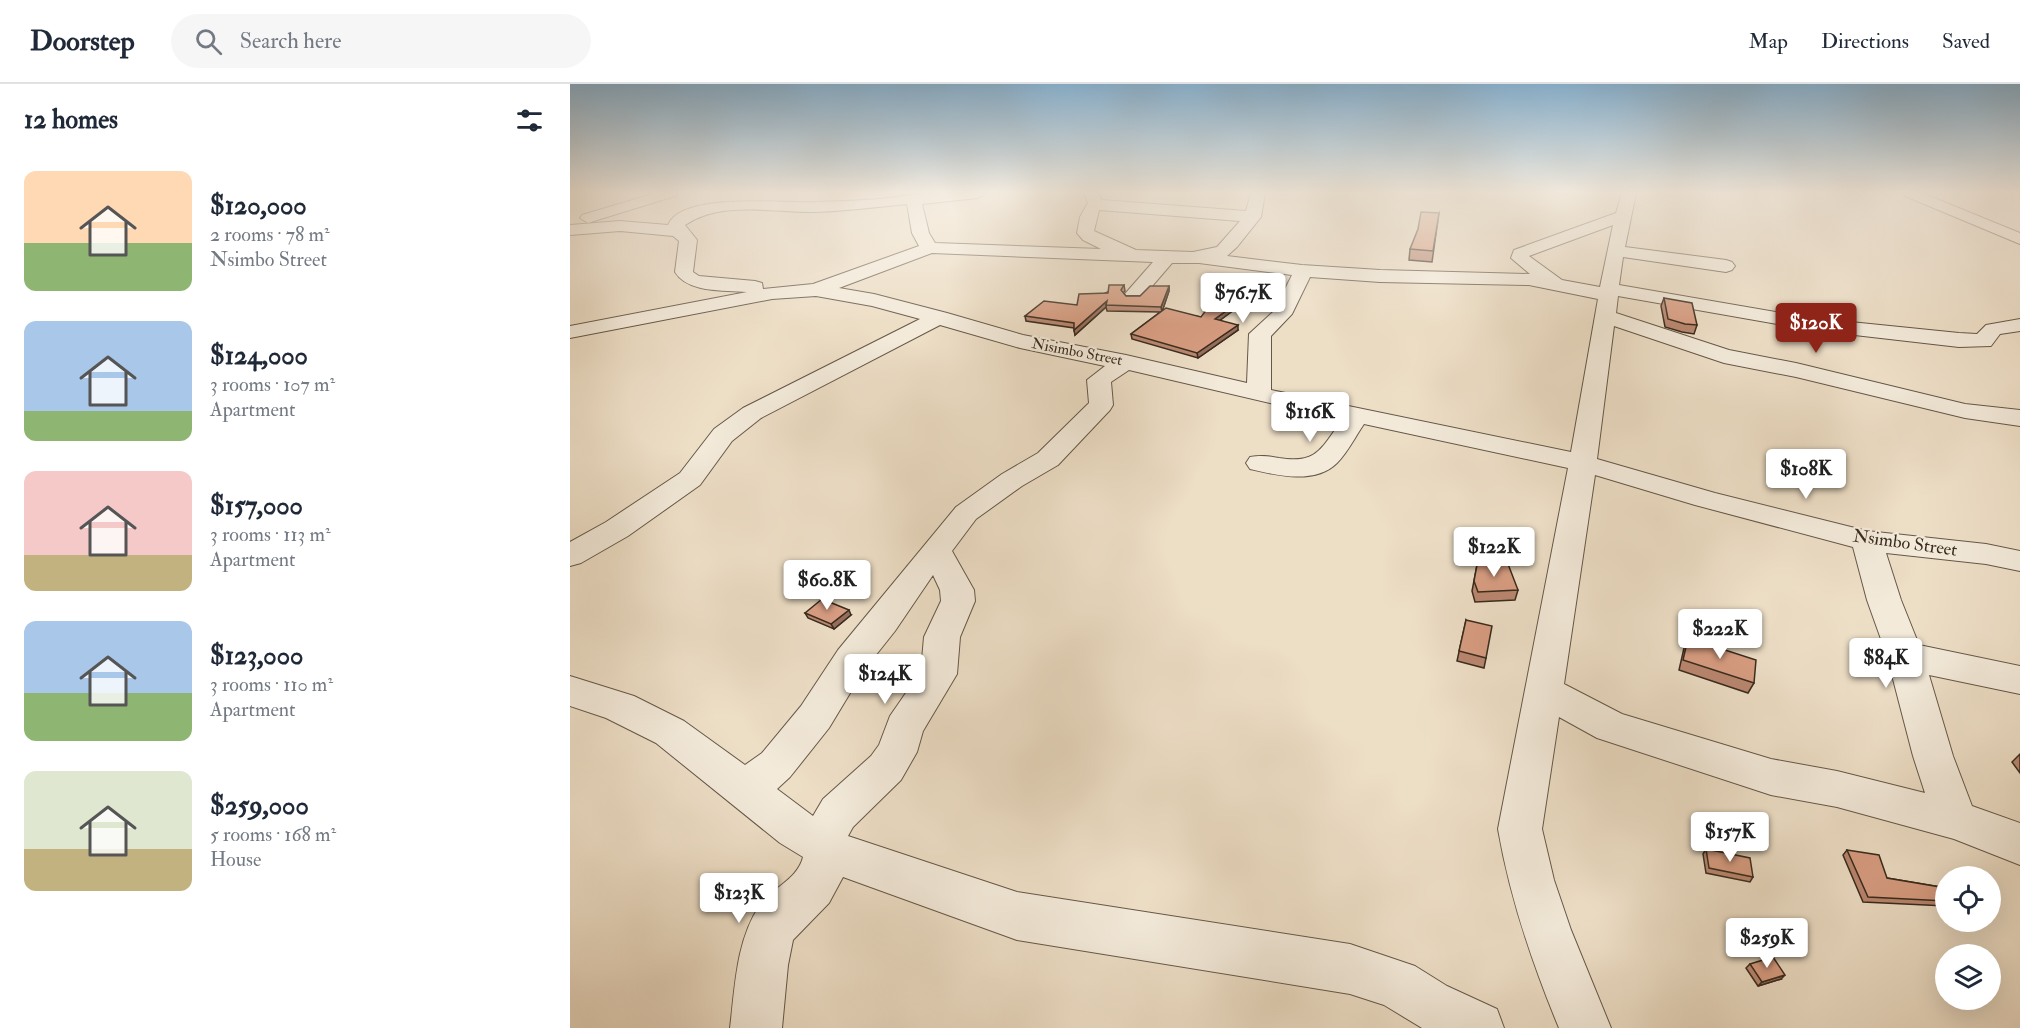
<!DOCTYPE html>
<meta charset="utf-8">
<style>
:root{--surface:#fff;--page:#f6f6f7;--text:#1f2937;--muted:#747a83;--line:#e0e1e3;--accent:#8f2418}
body{margin:0;font-family:"IM FELL Double Pica",serif;background:var(--page);color:var(--text);height:100vh;display:flex;flex-direction:column;font-size:22px;white-space:nowrap}
*{box-sizing:border-box;margin:0}
p{font-size:20px;color:var(--muted)}
.icon{flex:none;width:33px;height:33px;fill:none;stroke:currentColor;stroke-width:2;stroke-linecap:round;stroke-linejoin:round}
.map{position:relative;flex:1;overflow:hidden}
.details{display:flex;flex-direction:column;background:var(--surface);width:570px}
.details>*{flex:none}
.buttons{position:absolute;left:1365px;top:782px;display:grid;gap:12px}
.buttons a{display:grid;place-items:center;width:66px;height:66px;border-radius:50%;background:var(--surface);box-shadow:0 6px 24px #0002;font-size:30px}
.price{position:absolute;translate:-50% -51px;padding:0 14px;border-radius:6px;background:#fff;color:#222;font-size:20px;line-height:39px;filter:drop-shadow(0 2px 3px #0008)}
.price::after{content:'';position:absolute;left:50%;top:36px;width:18px;height:14px;margin-left:-9px;background:inherit;clip-path:polygon(0 0,100% 0,50% 100%)}
.price.on{background:var(--accent);color:#fff}
ul{padding:0;list-style:none}
li{display:flex;align-items:center;gap:18px;height:150px;padding:0 24px}
li span{display:grid;place-items:center;flex:none;width:168px;height:120px;border-radius:12px;color:#555}
li>.icon{margin-inline-start:auto}
span .icon{width:72px;height:72px;fill:#fffc;stroke-width:1}
li b{font-size:26px}
h2{display:flex;justify-content:space-between;align-items:center;height:72px;padding:0 24px;font-size:26px}
header{display:flex;align-items:center;gap:36px;box-sizing:border-box;height:84px;padding:0 30px;background:var(--surface);border-bottom:2px solid var(--line)}
header strong{font-size:28px}
nav{display:flex;gap:33px;margin-inline-start:auto;font-size:21px}
.search{width:420px;height:54px;background:var(--page);display:flex;align-items:center;gap:15px;box-sizing:border-box;padding:0 21px;border-radius:33px;color:var(--muted);font-size:22px}
main{display:flex;flex:1;min-height:0}
.map>svg:first-child{display:block}
.lines{fill:none;stroke-linecap:round;stroke-linejoin:round}
.minor-casing{stroke:#655848;stroke-width:2}
.minor{fill:#f3eada;fill-rule:evenodd}
.wall{fill:#ba8770;stroke:#382b1e;stroke-width:1.5}
.shaded-wall{fill:#976e5b;stroke:#382b1e;stroke-width:1.5}
.building{fill:#d89d82;stroke:#382b1e;stroke-width:1.5}
.labels{text-anchor:middle;dominant-baseline:central;stroke-width:4.5;stroke-linejoin:round;paint-order:stroke}
.far-street-label{font-size:15px;fill:#382b1e;stroke:#f3eada}
.street-label{font-size:18px;fill:#382b1e;stroke:#f3eada}
</style>
<header>
<strong>Doorstep</strong>
<div class="search"><svg class="icon" aria-label="search" viewBox="0 0 24 24"><circle cx="10" cy="10" r="6"/><path d="M15 15l6 6"/></svg>Search here</div>
<nav><a>Map</a><a>Directions</a><a>Saved</a></nav>
</header>
<main>
<section class="details">
<h2>12 homes<svg class="icon" aria-label="filters" viewBox="0 0 24 24"><path d="M4 7h16M4 17h16"/><circle cx="9" cy="7" r="2"/><circle cx="15" cy="17" r="2"/></svg></h2>
<ul>
<li><span style="background:linear-gradient(#ffd9b3 60%,#8fb573 0)"><svg class="icon" aria-label="home" viewBox="0 0 24 24"><path d="M3 11l9-7 9 7M6 9v11h12V9"/></svg></span><div><b>$120,000</b><p>2 rooms · 78 m²</p><p>Nsimbo Street</p></div></li>
<li><span style="background:linear-gradient(#a9c7e8 75%,#8fb573 0)"><svg class="icon" aria-label="home" viewBox="0 0 24 24"><path d="M3 11l9-7 9 7M6 9v11h12V9"/></svg></span><div><b>$124,000</b><p>3 rooms · 107 m²</p><p>Apartment</p></div></li>
<li><span style="background:linear-gradient(#f6c9c9 70%,#c2b280 0)"><svg class="icon" aria-label="home" viewBox="0 0 24 24"><path d="M3 11l9-7 9 7M6 9v11h12V9"/></svg></span><div><b>$157,000</b><p>3 rooms · 113 m²</p><p>Apartment</p></div></li>
<li><span style="background:linear-gradient(#a9c7e8 60%,#8fb573 0)"><svg class="icon" aria-label="home" viewBox="0 0 24 24"><path d="M3 11l9-7 9 7M6 9v11h12V9"/></svg></span><div><b>$123,000</b><p>3 rooms · 110 m²</p><p>Apartment</p></div></li>
<li><span style="background:linear-gradient(#dfe7d0 65%,#c2b280 0)"><svg class="icon" aria-label="home" viewBox="0 0 24 24"><path d="M3 11l9-7 9 7M6 9v11h12V9"/></svg></span><div><b>$259,000</b><p>5 rooms · 168 m²</p><p>House</p></div></li>
</ul>
</section>
<div class="map">
<svg width="1450" height="944" viewBox="0 0 1450 944">
<rect width="100%" height="100%" fill="#eddec6"/>
<filter id="stains"><feTurbulence type="fractalNoise" baseFrequency=".00333" numOctaves="4"/><feColorMatrix values="0 0 0 0 .2 0 0 0 0 .09 0 0 0 0 .02 0 0 0 .5 -.17"/></filter>
<radialGradient id="worn" r=".72"><stop offset=".6" stop-color="#630" stop-opacity="0"/><stop offset="1" stop-color="#630" stop-opacity=".3"/></radialGradient>
<g class="lines">
<defs>
<path id="minor" d="M86 109H108L105 112 24 137 18 139 10 134 12 131Z
M351 109H416L408 114 352 120 359 149 365 159 531 165 513 156 507 149 510 133 518 119 514 109H528L532 116 676 127 681 109H695L691 133 667 163 657 172 732 181 810 186 960 190 941 174 944 166 1046 129 1052 109H1066L1055 163 1156 176 1162 178 1165 182 1162 186 1156 188 1053 173 1049 201 1241 234 1389 249 1407 250 1416 241 1450 235V247L1430 250 1421 262 1389 263 1241 246 1048 212 1046 229 1159 266 1226 279 1395 320 1450 326V342L1395 334 1226 293 1154 279 1044 242 1027 375 1145 409 1297 447 1416 460 1450 467V487L1416 480 1316 469 1331 516 1349 561 1450 582V610L1359 591 1383 672 1402 722 1450 739V781L1384 755 1267 723 1201 711 1027 654 989 633 972 745 984 796 1001 846 1041 944H989C962 879 940 814 928 745L998 384 794 340C785 353 778 368 767 379 745 401 706 391 680 385L676 379 680 373C691 371 698 372 709 374 747 380 751 365 772 336L559 286 541 298 543 321 540 326 488 381 452 402 406 435 382 467 404 506 405 517 390 553 387 590 353 647 347 668 331 696 283 743 278 752 447 808 780 860 845 882 877 902 927 925 934 944H852L814 921 780 910 447 856 273 793 259 819 223 856 218 881 212 944H160C165 904 166 856 190 821 202 804 228 795 233 773L210 759 86 659 36 634 0 622V592L64 612 114 637 175 681 192 669 231 622 268 566 386 423 432 390 468 369 519 319 517 296 535 282 450 264 370 241 191 334 162 357 130 401 58 452 11 479 0 482V458L36 438 110 389 144 345 173 324 350 235 302 222 246 212 202 215 0 254V242L177 208C153 206 118 209 105 188L109 157 103 152 50 147 0 151V141L50 137 98 141C112 107 216 120 247 118 279 117 320 116 351 109ZM337 120 342 149 349 162 243 200 193 205 192 199 185 197 129 192 123 188 127 156 115 141C152 116 202 129 245 128 275 127 306 123 337 120ZM529 126 670 137 647 163 623 168 566 166 524 147ZM1043 141 1030 203 992 196 959 172ZM362 169 583 178 554 211 557 215H571L602 179H629L722 191 704 227 679 250 677 299 556 271 453 251 377 229 304 210 269 204ZM740 193 810 198 959 201 1028 215 1001 368 701 306V252L722 230ZM1025 391 1125 421 1283 463 1297 516 1317 572 1343 672 1355 709 1267 687 1201 675 1052 630 994 600ZM363 491 370 506 371 517 354 553 351 587 320 632 309 661 301 672 253 715 243 732 207 705 220 693 259 644 294 586 325 547Z
M1332 109H1352L1450 149V160L1335 112Z"/>
</defs>
<!-- minor casing -->
<use href="#minor" class="minor-casing"/>
<!-- minor -->
<use href="#minor" class="minor"/>
</g>
<!-- wall -->
<path class="wall" d="M869 129 862 178 839 176 840 165Z
M554 201 555 207 553 209 556 212H570L599 202V207L592 227 631 233 688 208 650 236 668 246 628 274 562 255 561 250 590 228 537 227 536 223 505 251 504 244 456 237 455 232 507 221Z
M1094 214 1127 241 1124 250 1112 248 1095 243 1091 222Z
M907 481 948 506 945 516 905 518 902 507Z
M235 529 281 531 264 545 238 534Z
M896 536 916 574 914 584 887 577Z
M1118 554 1184 599 1178 609 1109 586 1114 564Z
M1450 670V689L1442 678Z
M1136 765 1183 793 1180 798 1136 789 1133 770Z
M1277 766 1317 794 1376 804V822L1293 818 1273 771Z
M1180 880 1211 895 1188 902 1176 884Z"/>
<!-- shaded-wall -->
<path class="shaded-wall" d="M599 202V207L592 228 591 223Z
M688 204V208L645 240V235Z
M537 217 536 223 505 251 504 246Z
M668 241V246L628 274 627 269Z
M279 526 281 531 264 545 261 540Z
M1215 891 1211 895 1188 902 1192 898Z"/>
<!-- building -->
<path class="building" d="M851 128 869 129 863 167 840 165 848 145Z
M656 200 688 204 645 235 668 241 627 269 561 250 596 224 631 233Z
M539 201H554L551 206 556 212H570L580 202H599L591 223 536 221 537 217 504 246V239L455 232 474 217 507 221 509 210 538 209Z
M1094 214 1122 219 1127 241 1115 240 1098 235Z
M938 480 948 506 908 508 904 497 907 481Z
M252 515 279 526 261 540 235 529Z
M896 536 922 542 916 574 889 567Z
M1118 554 1186 576 1184 599 1113 576Z
M1136 765 1180 774 1183 793 1139 784Z
M1277 766 1309 771 1317 794 1376 804V817L1298 813Z
M1203 873 1215 891 1192 898 1180 880Z"/>
<!-- sky -->
<linearGradient id="sky" x2="0" y2="1"><stop stop-color="#89b6d7"/><stop offset="0.45" stop-color="#f7f0e5"/><stop offset="1" stop-color="#f7f0e5" stop-opacity="0"/></linearGradient>
<rect width="1450" height="241" fill="url(#sky)"/>
<g class="labels">
<!-- far-street labels -->
<g class="far-street-label">
<text transform="translate(507 268) rotate(11)">Nisimbo Street</text>
</g>
<!-- street labels -->
<g class="street-label">
<text transform="translate(1335 459) rotate(8)">Nsimbo Street</text>
</g>
</g>
<rect width="100%" height="100%" filter="url(#stains)"/>
<rect width="100%" height="100%" fill="url(#worn)"/>
</svg>
<div class="buttons">
<a><svg class="icon" aria-label="locate" viewBox="0 0 24 24"><circle cx="12" cy="12" r="6"/><path d="M12 2v4M12 18v4M2 12h4M18 12h4"/></svg></a>
<a><svg class="icon" aria-label="layers" viewBox="0 0 24 24"><path d="M12 4l9 5-9 5-9-5zM3 14l9 5 9-5"/></svg></a>
</div>
<b class="price" style="left:673px;top:240px">$76.7K</b>
<b class="price on" style="left:1246px;top:270px">$120K</b>
<b class="price" style="left:740px;top:359px">$116K</b>
<b class="price" style="left:1236px;top:416px">$108K</b>
<b class="price" style="left:924px;top:494px">$122K</b>
<b class="price" style="left:257px;top:527px">$60.8K</b>
<b class="price" style="left:1150px;top:576px">$222K</b>
<b class="price" style="left:1316px;top:605px">$84K</b>
<b class="price" style="left:315px;top:621px">$124K</b>
<b class="price" style="left:1160px;top:779px">$157K</b>
<b class="price" style="left:169px;top:840px">$123K</b>
<b class="price" style="left:1197px;top:885px">$259K</b>
</div>
</main>
